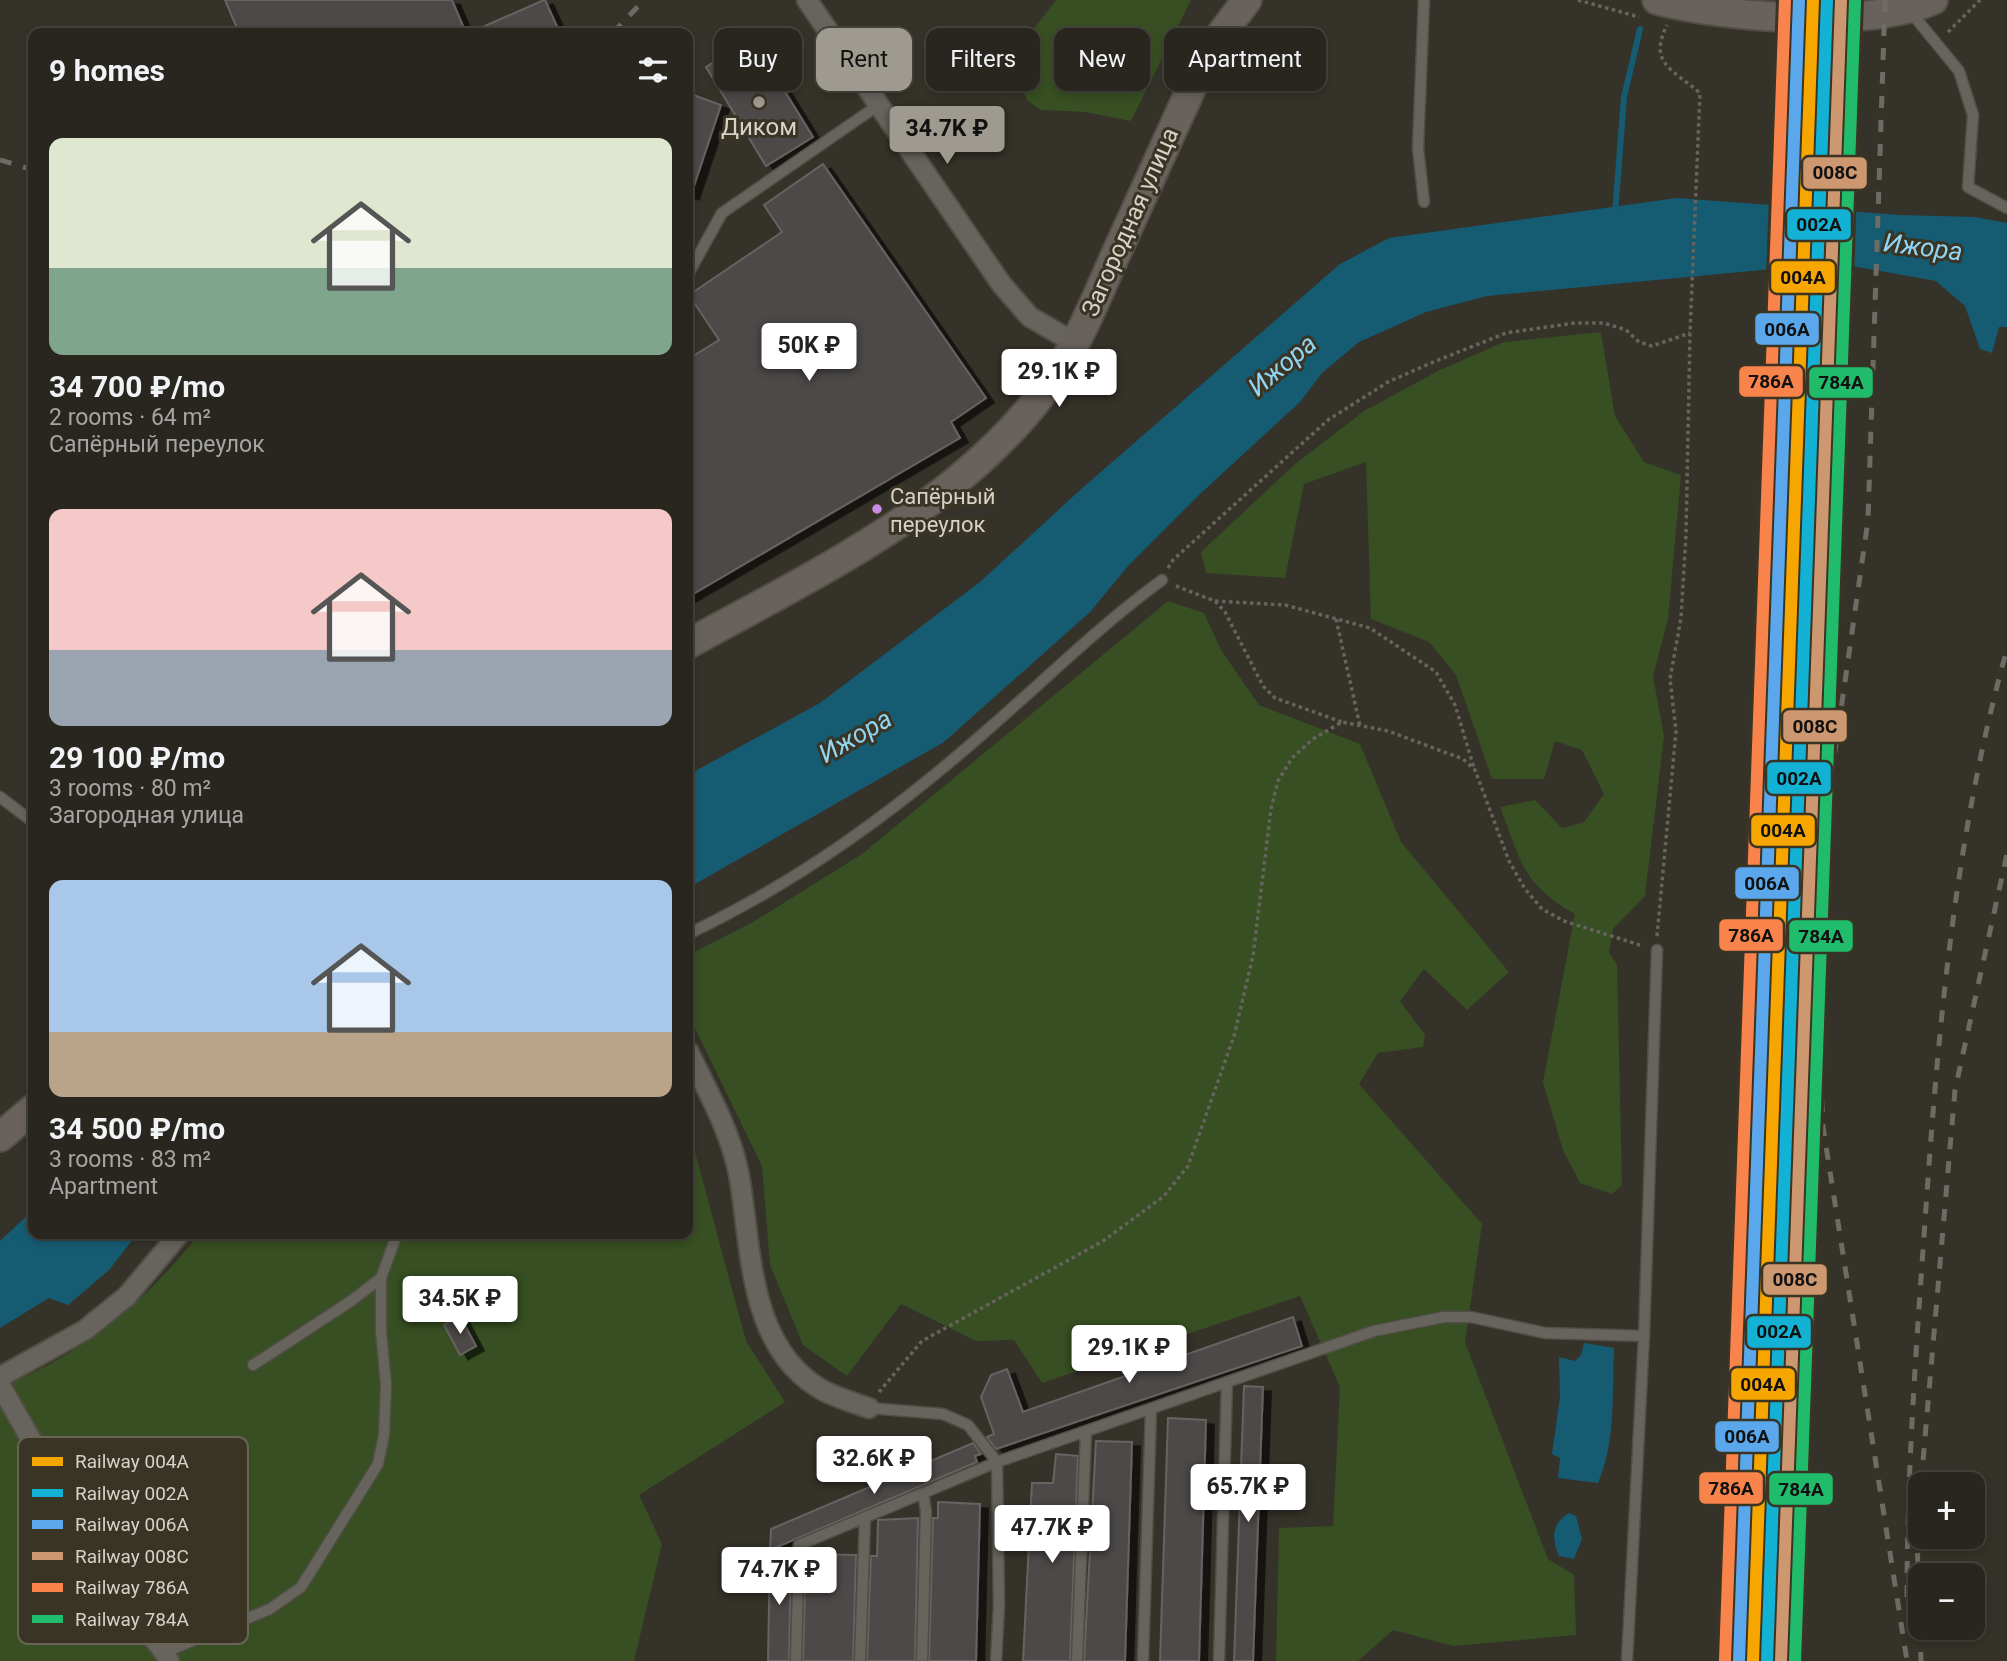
<!DOCTYPE html>
<meta charset="utf-8">
<style>
:root{--surface:#28261f;--page:#34322c;--text:#f1f3f6;--muted:#a5a5a4;--line:#44433d;--accent:#9e9a90}
body{margin:0;font-family:Roboto,sans-serif;background:var(--page);color:var(--text);height:100vh;display:flex;flex-direction:column;font-size:26px;white-space:nowrap}
*{box-sizing:border-box;margin:0}
p{font-size:23px;color:var(--muted)}
.icon{flex:none;width:38px;height:38px;fill:none;stroke:currentColor;stroke-width:2;stroke-linecap:round;stroke-linejoin:round}
.map{position:relative;flex:1;overflow:hidden}
.panel{position:absolute;left:28px;top:28px;width:665px;height:1211px;display:flex;flex-direction:column;background:var(--surface);border-radius:14px;box-shadow:0 4px 10px #0003,0 0 0 2px var(--line)}
.panel>*{flex:none}
.hud{position:absolute;left:714px;top:28px;width:665px;height:63px;display:flex;gap:14px}
.buttons{position:absolute;left:1908px;top:1472px;display:grid;gap:14px}
.buttons a{display:grid;place-items:center;width:77px;height:77px;border-radius:14px;background:var(--surface);box-shadow:0 4px 10px #0003,0 0 0 2px var(--line);font-size:35px}
.price{position:absolute;translate:-50% -60px;padding:0 16px;border-radius:7px;background:#fff;color:#222;font-size:23px;line-height:46px;filter:drop-shadow(0 2px 4px #0008)}
.price::after{content:'';position:absolute;left:50%;top:42px;width:21px;height:16px;margin-left:-10px;background:inherit;clip-path:polygon(0 0,100% 0,50% 100%)}
.price.active{background:var(--accent);color:#111}
ul{padding:0;list-style:none}
li{display:grid;align-content:center;gap:14px;height:371px;padding:0 21px}
li span{display:grid;place-items:center;height:217px;border-radius:14px;color:#555}
li>.icon{margin-inline-start:auto}
span .icon{width:126px;height:126px;fill:#fffc;stroke-width:1}
li b{font-size:30px}
h2{display:flex;justify-content:space-between;align-items:center;height:84px;padding:0 21px;font-size:30px}
.chip{padding:0 24px;border-radius:14px;background:var(--surface);box-shadow:0 4px 10px #0003,0 0 0 2px var(--line);font-size:24px;line-height:63px}
.chip.active{background:var(--accent);color:#111}
.map>svg:first-child{display:block}
.green{fill:#374f22}
.water{fill:#155c73}
.lines{fill:none;stroke-linecap:round;stroke-linejoin:round}
.stream{stroke:#155c73;stroke-width:6}
.building{fill:#4e4948;stroke:#676261;stroke-width:2;filter:url(#shadow)}
.lane-casing{stroke:#514e46;stroke-width:13}
.street-casing{stroke:#514e46;stroke-width:23}
.secondary-casing{stroke:#514e46;stroke-width:32}
.path{stroke:#67645e;stroke-width:3.5;stroke-dasharray:3.5 3.5;stroke-linecap:butt}
.lane{stroke:#67645e;stroke-width:10}
.street{stroke:#67645e;stroke-width:19}
.secondary{stroke:#69625c;stroke-width:28}
.rail{stroke:#6d6b64;stroke-width:5;stroke-dasharray:12 12;stroke-linecap:butt}
.rail-1-casing{stroke:#3a3424;stroke-width:18}
.rail-2-casing{stroke:#3a3424;stroke-width:18}
.rail-3-casing{stroke:#3a3424;stroke-width:18}
.rail-4-casing{stroke:#3a3424;stroke-width:18}
.rail-5-casing{stroke:#3a3424;stroke-width:18}
.rail-6-casing{stroke:#3a3424;stroke-width:18}
.rail-1{stroke:#f7a600;stroke-width:12}
.rail-2{stroke:#13b2d5;stroke-width:12}
.rail-3{stroke:#5aa8eb;stroke-width:12}
.rail-4{stroke:#cd976f;stroke-width:12}
.rail-5{stroke:#f8844c;stroke-width:12}
.rail-6{stroke:#20bc6c;stroke-width:12}
.poi-dot{fill:#9e9a90;stroke:#3a3424;stroke-width:2.5}
.bus-dot{fill:#ca8be6;stroke:#3a3424;stroke-width:2.5}
.labels{text-anchor:middle;dominant-baseline:central;stroke-width:6;stroke-linejoin:round;paint-order:stroke}
.bus-label{font-size:22px;fill:#d6d2c8;stroke:#3a3424;text-anchor:start}
.poi-label{font-size:24px;fill:#d6d2c8;stroke:#3a3424}
.street-label{font-size:24px;fill:#d6d2c8;stroke:#3a3424}
.water-label{font-size:26px;font-style:italic;fill:#91d5f3;stroke:#3a3424}
.key{fill:#3a3424;stroke:#696355;stroke-width:2}
.key-label{font-size:19px;fill:#d6d2c8}
.line-badge{stroke:#3a3424;stroke-width:2.5}
.pale-badge-label{font-size:19px;text-anchor:middle;font-weight:bold;fill:#111}
</style>
<div class="map">
<svg width="2007" height="1661" viewBox="0 0 2007 1661">
<defs>
<filter id="shadow"><feDropShadow dx="8" dy="4.5" stdDeviation="0" flood-color="#0009"/></filter>
</defs>
<rect width="100%" height="100%" fill="#353229"/>
<!-- green -->
<path class="green" d="M1056 0H1191L1131 121 1085 112 1041 110 1027 100 1014 69 1017 51Z
M1601 332 1615 416 1644 462 1681 475 1668 619 1653 676 1664 736 1645 896 1613 929 1609 952 1617 965 1622 1185 1612 1194 1580 1183 1563 1150 1543 1082 1575 914C1522 884 1521 862 1500 807L1535 800 1562 828 1584 822 1604 794 1582 750 1555 741 1544 779H1492L1456 675 1429 642 1371 619 1366 462 1304 484 1285 578 1206 573 1201 552 1294 465 1364 411 1440 370 1504 342Z
M1168 601 1204 613 1221 650 1259 705 1360 744 1401 842 1509 972 1467 1010 1424 969 1400 1001 1425 1035 1423 1047 1378 1053 1359 1084 1482 1224 1465 1342 1548 1559 1574 1575 1576 1635 1453 1646 1393 1630 1358 1661H1276L1279 1528 1333 1526 1340 1387 1300 1296 1042 1383 1014 1340 976 1341 901 1304 847 1376 803 1345 770 1265 762 1166 688 1014V955L753 922 862 854Z
M688 1126 746 1341 785 1402 639 1495 662 1544 634 1661H0V1387C81 1356 146 1301 199 1234H688Z"/>
<!-- water -->
<path class="water" d="M1677 198 1900 215 1974 217 2007 223V327H1999L1992 353 1980 349 1965 306 1936 281 1835 263 1487 296 1426 312 1359 342 1322 373 1300 402 1199 495 1128 566 1090 612 944 742 688 888V775L820 703 980 582 1079 491 1340 264 1389 238Z
M33 1210V1234H137L109 1270 68 1305 49 1298 0 1328V1241Z
M1584 1343 1614 1348C1612 1391 1616 1443 1598 1483L1558 1478 1560 1458 1552 1454 1560 1397 1559 1357 1575 1361 1581 1355Z
M1569 1513 1576 1516 1582 1539 1574 1559 1559 1556C1551 1538 1552 1523 1569 1513Z"/>
<g class="lines">
<!-- stream -->
<path class="stream" d="M1615 214 1624 97 1640 29"/>
</g>
<!-- building -->
<path class="building" d="M225 0H452L466 33H239Z
M545 0 560 33H469L544 0Z
M752 38 813 137 766 166 706 67Z
M688 93 721 105 691 195 688 194Z
M823 164 986 398 951 422 960 438 688 597V359L719 340 689 295 782 232 764 205Z
M460 1316 476 1346 460 1355 444 1325Z
M1293 1317 1302 1346 996 1449 987 1437 994 1434 981 1397 991 1375 1007 1369 1023 1412Z
M1244 1386 1263 1387 1253 1661H1234Z
M1168 1418 1206 1420 1199 1661H1160Z
M1096 1441 1132 1442 1125 1661H1084Z
M973 1443 981 1454 975 1456 977 1462 770 1550 771 1529Z
M1056 1454 1078 1456 1070 1661H1023L1032 1483H1053Z
M938 1502 980 1504 976 1661H929L933 1518H938Z
M918 1518 915 1661H867L871 1556H877L878 1520Z
M770 1553 791 1554 789 1661H768Z
M806 1554 856 1555 853 1661H803Z"/>
<g class="lines">
<defs>
<path id="lane" d="M1424 0 1418 148 1424 202
M1909 10 1959 71 1973 115 1968 187 2007 208
M688 274 722 213 880 104
M0 797 33 822
M688 934C798 882 894 812 985 732 1044 681 1099 626 1162 580
M253 1365 351 1301 381 1278
M869 1408 943 1414 968 1425 997 1462 999 1606 996 1661
M165 1652 270 1609 301 1587 378 1464 384 1435 386 1385 381 1331V1278L397 1234
M796 1661 799 1545 997 1462 1374 1331 1444 1317H1471L1545 1333 1644 1336
M860 1661 865 1518
M922 1661 926 1511 923 1493
M1077 1661 1086 1431
M1143 1661 1151 1409
M1219 1661 1227 1382
M1627 1661 1644 1336 1657 950"/>
<path id="street" d="M807 0 1002 285 1030 317 1075 343
M688 1051C707 1090 731 1132 739 1175 752 1247 747 1349 824 1391 838 1398 854 1403 869 1408
M0 1377 85 1330 127 1296 179 1234
M0 1385 56 1483 111 1595C129 1620 155 1633 169 1661"/>
<path id="secondary" d="M1657 0C1726 18 1868 29 1933 0
M688 644C828 567 995 490 1075 343 1090 315 1102 285 1115 256 1142 197 1169 137 1196 78L1213 45 1247 0
M0 1137 33 1109"/>
</defs>
<!-- lane casing -->
<use href="#lane" class="lane-casing"/>
<!-- street casing -->
<use href="#street" class="street-casing"/>
<!-- secondary casing -->
<use href="#secondary" class="secondary-casing"/>
<!-- path -->
<path class="path" d="M1578 0 1639 17
M1948 32 1980 0
M1168 568 1173 560 1328 420 1388 382 1431 363 1506 333 1575 323H1604L1626 330 1639 342 1652 346 1690 333
M1176 586 1215 601 1225 612 1263 686 1275 698 1342 722
M1215 601 1285 605 1370 628 1436 672 1455 705 1474 768
M1336 619 1360 726
M1657 936 1676 731 1670 679 1681 618 1686 534 1690 333 1700 93C1672 69 1648 63 1667 25
M879 1392 922 1341 1103 1241 1164 1196 1188 1166 1234 1036 1253 956 1271 809 1278 781 1292 758 1313 739 1342 722 1388 731 1463 759 1475 770 1509 861 1525 889 1542 909 1564 921 1643 946"/>
<!-- lane -->
<use href="#lane" class="lane"/>
<!-- street -->
<use href="#street" class="street"/>
<!-- secondary -->
<use href="#secondary" class="secondary"/>
<!-- rail -->
<path class="rail" d="M1885 0 1868 520 1825 822 1817 918V1003L1823 1127 1907 1661
M613 33 644 0
M0 160 33 170
M1807 677 1815 852
M1790 1123 1809 978
M1921 1484 1955 1090 2007 854
M1920 1505 1917 1542 1920 1615
M1907 1597C1907 1467 1917 1337 1926 1207 1939 1020 1956 831 2007 649
M1920 1628 1921 1661
M1750 1661 1755 1625"/>
<defs>
<path id="rail-1" d="M1753 1661 1813 0"/>
<path id="rail-2" d="M1767 1661 1827 0"/>
<path id="rail-3" d="M1739 1661 1799 0"/>
<path id="rail-4" d="M1781 1661 1841 1"/>
<path id="rail-5" d="M1725 1660 1785 0"/>
<path id="rail-6" d="M1795 1661 1855 1"/>
</defs>
<!-- rail-1 casing -->
<use href="#rail-1" class="rail-1-casing"/>
<!-- rail-2 casing -->
<use href="#rail-2" class="rail-2-casing"/>
<!-- rail-3 casing -->
<use href="#rail-3" class="rail-3-casing"/>
<!-- rail-4 casing -->
<use href="#rail-4" class="rail-4-casing"/>
<!-- rail-5 casing -->
<use href="#rail-5" class="rail-5-casing"/>
<!-- rail-6 casing -->
<use href="#rail-6" class="rail-6-casing"/>
<!-- rail-1 -->
<use href="#rail-1" class="rail-1"/>
<!-- rail-2 -->
<use href="#rail-2" class="rail-2"/>
<!-- rail-3 -->
<use href="#rail-3" class="rail-3"/>
<!-- rail-4 -->
<use href="#rail-4" class="rail-4"/>
<!-- rail-5 -->
<use href="#rail-5" class="rail-5"/>
<!-- rail-6 -->
<use href="#rail-6" class="rail-6"/>
</g>
<!-- markers -->
<circle class="poi-dot" cx="759" cy="102" r="7"/>
<circle class="bus-dot" cx="877" cy="509" r="6"/>
<g class="labels">
<!-- bus labels -->
<g class="bus-label">
<text x="890" y="496">Сапёрный<tspan x="890" dy="28">переулок</tspan></text>
</g>
<!-- poi labels -->
<g class="poi-label">
<text x="759" y="127">Диком</text>
</g>
<!-- street labels -->
<g class="street-label">
<text transform="translate(1130 222) rotate(-66)">Загородная улица</text>
</g>
<!-- water labels -->
<g class="water-label">
<text transform="translate(1923 247) rotate(7)">Ижора</text>
<text transform="translate(1282 365) rotate(-40)">Ижора</text>
<text transform="translate(855 736) rotate(-30)">Ижора</text>
</g>
</g>
<!-- legend -->
<rect x="18" y="1437" width="230" height="207" rx="10" class="key"/>
<rect x="32" y="1457" width="31" height="9" fill="#f7a600"/>
<rect x="32" y="1489" width="31" height="8" fill="#13b2d5"/>
<rect x="32" y="1520" width="31" height="9" fill="#5aa8eb"/>
<rect x="32" y="1552" width="31" height="8" fill="#cd976f"/>
<rect x="32" y="1583" width="31" height="9" fill="#f8844c"/>
<rect x="32" y="1615" width="31" height="8" fill="#20bc6c"/>
<g class="key-label">
<text x="75" y="1468">Railway 004А</text>
<text x="75" y="1500">Railway 002А</text>
<text x="75" y="1531">Railway 006А</text>
<text x="75" y="1563">Railway 008С</text>
<text x="75" y="1594">Railway 786А</text>
<text x="75" y="1626">Railway 784А</text>
</g>
<g class="line-badge">
<rect x="1802" y="156" width="66" height="34" rx="7" fill="#cd976f"/>
<rect x="1786" y="208" width="66" height="33" rx="7" fill="#13b2d5"/>
<rect x="1770" y="260" width="66" height="34" rx="7" fill="#f7a600"/>
<rect x="1754" y="312" width="66" height="34" rx="7" fill="#5aa8eb"/>
<rect x="1738" y="365" width="66" height="33" rx="7" fill="#f8844c"/>
<rect x="1808" y="366" width="66" height="33" rx="7" fill="#20bc6c"/>
<rect x="1782" y="709" width="66" height="34" rx="7" fill="#cd976f"/>
<rect x="1766" y="761" width="66" height="34" rx="7" fill="#13b2d5"/>
<rect x="1750" y="814" width="66" height="33" rx="7" fill="#f7a600"/>
<rect x="1734" y="866" width="66" height="34" rx="7" fill="#5aa8eb"/>
<rect x="1718" y="918" width="66" height="34" rx="7" fill="#f8844c"/>
<rect x="1788" y="919" width="66" height="34" rx="7" fill="#20bc6c"/>
<rect x="1762" y="1263" width="66" height="33" rx="7" fill="#cd976f"/>
<rect x="1746" y="1315" width="66" height="34" rx="7" fill="#13b2d5"/>
<rect x="1730" y="1367" width="66" height="34" rx="7" fill="#f7a600"/>
<rect x="1714" y="1420" width="66" height="33" rx="7" fill="#5aa8eb"/>
<rect x="1698" y="1471" width="66" height="34" rx="7" fill="#f8844c"/>
<rect x="1768" y="1472" width="66" height="34" rx="7" fill="#20bc6c"/>
</g>
<g class="pale-badge-label">
<text x="1835" y="179">008С</text>
<text x="1819" y="231">002А</text>
<text x="1803" y="284">004А</text>
<text x="1787" y="336">006А</text>
<text x="1771" y="388">786А</text>
<text x="1841" y="389">784А</text>
<text x="1815" y="733">008С</text>
<text x="1799" y="785">002А</text>
<text x="1783" y="837">004А</text>
<text x="1767" y="890">006А</text>
<text x="1751" y="942">786А</text>
<text x="1821" y="943">784А</text>
<text x="1795" y="1286">008С</text>
<text x="1779" y="1338">002А</text>
<text x="1763" y="1391">004А</text>
<text x="1747" y="1443">006А</text>
<text x="1731" y="1495">786А</text>
<text x="1801" y="1496">784А</text>
</g>
</svg>
<div class="buttons">
<a>+</a>
<a>−</a>
</div>
<b class="price active" style="left:947px;top:166px">34.7K ₽</b>
<b class="price" style="left:809px;top:383px">50K ₽</b>
<b class="price" style="left:1059px;top:409px">29.1K ₽</b>
<b class="price" style="left:460px;top:1336px">34.5K ₽</b>
<b class="price" style="left:1129px;top:1385px">29.1K ₽</b>
<b class="price" style="left:874px;top:1496px">32.6K ₽</b>
<b class="price" style="left:1248px;top:1524px">65.7K ₽</b>
<b class="price" style="left:1052px;top:1565px">47.7K ₽</b>
<b class="price" style="left:779px;top:1607px">74.7K ₽</b>
<div class="hud">
<a class="chip">Buy</a>
<a class="chip active">Rent</a>
<a class="chip">Filters</a>
<a class="chip">New</a>
<a class="chip">Apartment</a>
</div>
<section class="panel">
<h2>9 homes<svg class="icon" aria-label="filters" viewBox="0 0 24 24"><path d="M4 7h16M4 17h16"/><circle cx="9" cy="7" r="2"/><circle cx="15" cy="17" r="2"/></svg></h2>
<ul>
<li><span style="background:linear-gradient(#dfe7d0 60%,#7fa58c 0)"><svg class="icon" aria-label="home" viewBox="0 0 24 24"><path d="M3 11l9-7 9 7M6 9v11h12V9"/></svg></span><div><b>34 700 ₽/mo</b><p>2 rooms · 64 m²</p><p>Сапёрный переулок</p></div></li>
<li><span style="background:linear-gradient(#f6c9c9 65%,#9aa5b1 0)"><svg class="icon" aria-label="home" viewBox="0 0 24 24"><path d="M3 11l9-7 9 7M6 9v11h12V9"/></svg></span><div><b>29 100 ₽/mo</b><p>3 rooms · 80 m²</p><p>Загородная улица</p></div></li>
<li><span style="background:linear-gradient(#a9c7e8 70%,#b9a48a 0)"><svg class="icon" aria-label="home" viewBox="0 0 24 24"><path d="M3 11l9-7 9 7M6 9v11h12V9"/></svg></span><div><b>34 500 ₽/mo</b><p>3 rooms · 83 m²</p><p>Apartment</p></div></li>
</ul>
</section>
</div>
